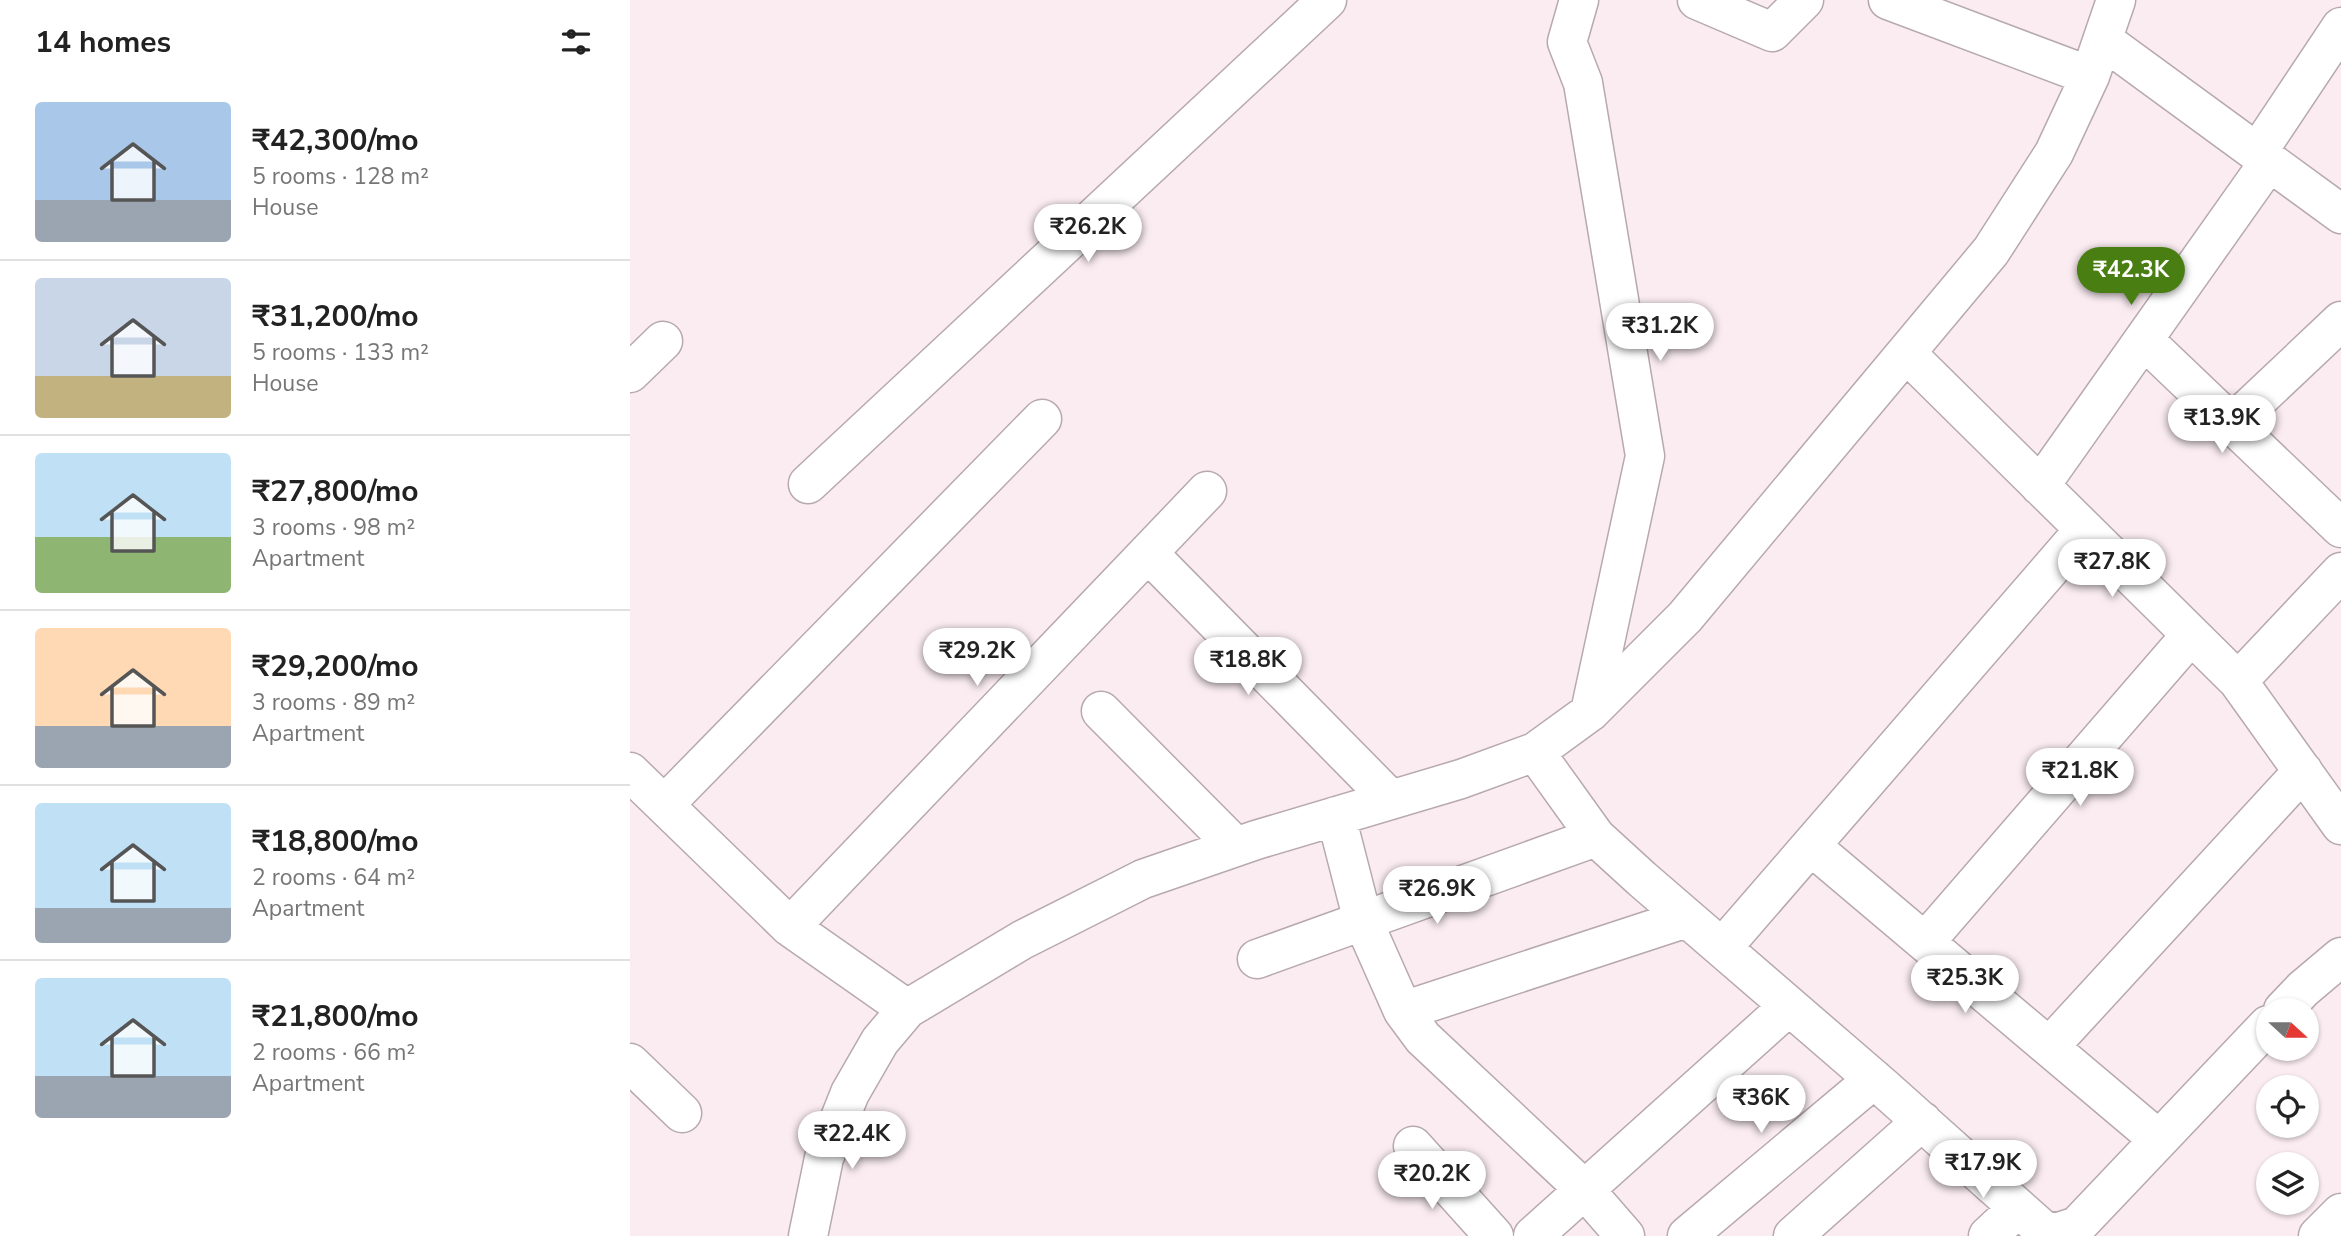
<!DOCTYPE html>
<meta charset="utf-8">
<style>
:root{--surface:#fff;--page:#f6f6f6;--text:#222;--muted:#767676;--line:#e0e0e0;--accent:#497e12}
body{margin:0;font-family:"Nunito Sans",sans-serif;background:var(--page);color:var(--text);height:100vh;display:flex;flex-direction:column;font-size:26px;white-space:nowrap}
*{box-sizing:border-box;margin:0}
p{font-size:23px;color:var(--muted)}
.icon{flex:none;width:38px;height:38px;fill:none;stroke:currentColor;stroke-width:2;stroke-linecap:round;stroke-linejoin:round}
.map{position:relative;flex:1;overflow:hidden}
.sheet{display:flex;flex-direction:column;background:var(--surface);width:630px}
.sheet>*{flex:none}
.needle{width:46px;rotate:111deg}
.controls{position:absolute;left:1626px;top:998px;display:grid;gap:14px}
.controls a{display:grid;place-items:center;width:63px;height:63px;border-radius:50%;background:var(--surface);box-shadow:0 2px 5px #0004;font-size:35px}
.price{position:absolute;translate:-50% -60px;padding:0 16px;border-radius:24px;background:#fff;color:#222;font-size:23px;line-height:46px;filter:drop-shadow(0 2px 4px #0008)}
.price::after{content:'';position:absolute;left:50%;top:42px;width:21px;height:16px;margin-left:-10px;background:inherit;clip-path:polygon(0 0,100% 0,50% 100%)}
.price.current{background:var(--accent);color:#fff}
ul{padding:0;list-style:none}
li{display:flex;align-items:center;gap:21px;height:175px;padding:0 35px}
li+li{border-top:2px solid var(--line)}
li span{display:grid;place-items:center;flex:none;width:196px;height:140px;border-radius:7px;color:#555}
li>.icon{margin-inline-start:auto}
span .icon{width:84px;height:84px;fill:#fffc;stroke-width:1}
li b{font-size:30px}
h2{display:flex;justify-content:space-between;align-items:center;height:84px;padding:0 35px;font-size:30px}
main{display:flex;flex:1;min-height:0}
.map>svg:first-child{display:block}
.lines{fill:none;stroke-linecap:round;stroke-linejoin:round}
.minor-casing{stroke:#b7a9ae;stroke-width:41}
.minor{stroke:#fff;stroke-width:38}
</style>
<main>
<section class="sheet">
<h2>14 homes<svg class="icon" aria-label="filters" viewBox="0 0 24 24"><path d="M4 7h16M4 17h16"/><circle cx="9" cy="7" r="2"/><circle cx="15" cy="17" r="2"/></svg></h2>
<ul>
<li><span style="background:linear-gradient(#a9c7e8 70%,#9aa5b1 0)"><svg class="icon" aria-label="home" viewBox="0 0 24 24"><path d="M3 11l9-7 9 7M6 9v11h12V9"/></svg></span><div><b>₹42,300/mo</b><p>5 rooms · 128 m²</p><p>House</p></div></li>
<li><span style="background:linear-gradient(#c9d6e8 70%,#c2b280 0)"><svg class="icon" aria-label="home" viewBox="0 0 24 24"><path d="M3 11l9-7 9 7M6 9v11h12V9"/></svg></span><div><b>₹31,200/mo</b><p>5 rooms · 133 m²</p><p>House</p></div></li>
<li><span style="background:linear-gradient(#bfe0f5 60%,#8fb573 0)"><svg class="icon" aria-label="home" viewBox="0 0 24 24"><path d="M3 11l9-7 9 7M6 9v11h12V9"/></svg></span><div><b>₹27,800/mo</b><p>3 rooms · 98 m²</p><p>Apartment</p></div></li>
<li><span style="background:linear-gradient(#ffd9b3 70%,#9aa5b1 0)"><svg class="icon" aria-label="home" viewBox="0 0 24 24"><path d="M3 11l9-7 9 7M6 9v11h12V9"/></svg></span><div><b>₹29,200/mo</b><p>3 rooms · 89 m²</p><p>Apartment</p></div></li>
<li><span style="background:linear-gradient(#bfe0f5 75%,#9aa5b1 0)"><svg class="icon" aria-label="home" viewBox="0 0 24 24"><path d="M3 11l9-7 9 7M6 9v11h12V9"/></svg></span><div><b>₹18,800/mo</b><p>2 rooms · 64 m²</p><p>Apartment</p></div></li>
<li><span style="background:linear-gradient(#bfe0f5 70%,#9aa5b1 0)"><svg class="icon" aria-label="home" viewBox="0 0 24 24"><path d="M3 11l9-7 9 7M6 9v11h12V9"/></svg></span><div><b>₹21,800/mo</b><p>2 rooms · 66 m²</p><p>Apartment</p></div></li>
</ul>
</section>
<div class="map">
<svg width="1711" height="1236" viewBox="0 0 1711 1236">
<rect width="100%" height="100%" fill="#faecf1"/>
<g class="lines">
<defs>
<path id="minor" d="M949 0 937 42 953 83 1015 456 960 712
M1067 0 1142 32 1174 0
M1258 0 1460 76
M1473 40 1711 214
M1627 153 1711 27
M1514 340 1711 528
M1276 353 1608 681 1711 825
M0 373 33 341
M1602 424 1711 321
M178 484 697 0
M1410 486 1639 162
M518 553 761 800
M1608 681 1711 572
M471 711 606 847
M905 752 966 837 1012 879 1253 1087 1413 1230 1429 1232 1447 1226 1638 1025
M0 772 160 927 277 1009
M34 805 412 419
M706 816 733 921 773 1011 793 1038 955 1190 995 1236
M1181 846 1528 1139
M160 927 577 491
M1295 942 1561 635
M1092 948 1454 530
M627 959 966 837
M1653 1010 1673 989 1711 957
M773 1011 1057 918
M1419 1047 1673 771
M0 1063 52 1113
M783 1146 864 1236
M178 1236 194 1158 220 1093 250 1041 277 1009 392 940 513 879 626 840 831 779 905 752 960 712 1055 617 1361 251 1424 153 1460 76 1486 0
M903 1236 1159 1006
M1057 1236 1244 1079
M1163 1236 1292 1121
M1358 1236 1388 1208
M1688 1236 1711 1213"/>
</defs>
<!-- minor casing -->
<use href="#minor" class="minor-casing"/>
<!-- minor -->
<use href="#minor" class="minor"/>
</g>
</svg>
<div class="controls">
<a><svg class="needle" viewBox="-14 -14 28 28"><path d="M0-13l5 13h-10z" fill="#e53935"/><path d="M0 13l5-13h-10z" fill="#767676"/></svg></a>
<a><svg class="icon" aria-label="locate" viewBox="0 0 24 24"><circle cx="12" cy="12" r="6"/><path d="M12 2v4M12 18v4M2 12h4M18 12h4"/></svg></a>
<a><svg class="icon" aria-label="layers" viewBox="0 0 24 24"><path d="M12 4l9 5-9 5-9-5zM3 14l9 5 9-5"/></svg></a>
</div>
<b class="price" style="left:458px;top:264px">₹26.2K</b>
<b class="price current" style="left:1501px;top:307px">₹42.3K</b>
<b class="price" style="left:1030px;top:363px">₹31.2K</b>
<b class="price" style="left:1592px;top:455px">₹13.9K</b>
<b class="price" style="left:1482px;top:599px">₹27.8K</b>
<b class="price" style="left:347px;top:688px">₹29.2K</b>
<b class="price" style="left:618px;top:697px">₹18.8K</b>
<b class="price" style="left:1450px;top:808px">₹21.8K</b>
<b class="price" style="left:807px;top:926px">₹26.9K</b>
<b class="price" style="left:1335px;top:1015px">₹25.3K</b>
<b class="price" style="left:1131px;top:1135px">₹36K</b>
<b class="price" style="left:222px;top:1171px">₹22.4K</b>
<b class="price" style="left:1353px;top:1200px">₹17.9K</b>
<b class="price" style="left:802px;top:1211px">₹20.2K</b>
</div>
</main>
